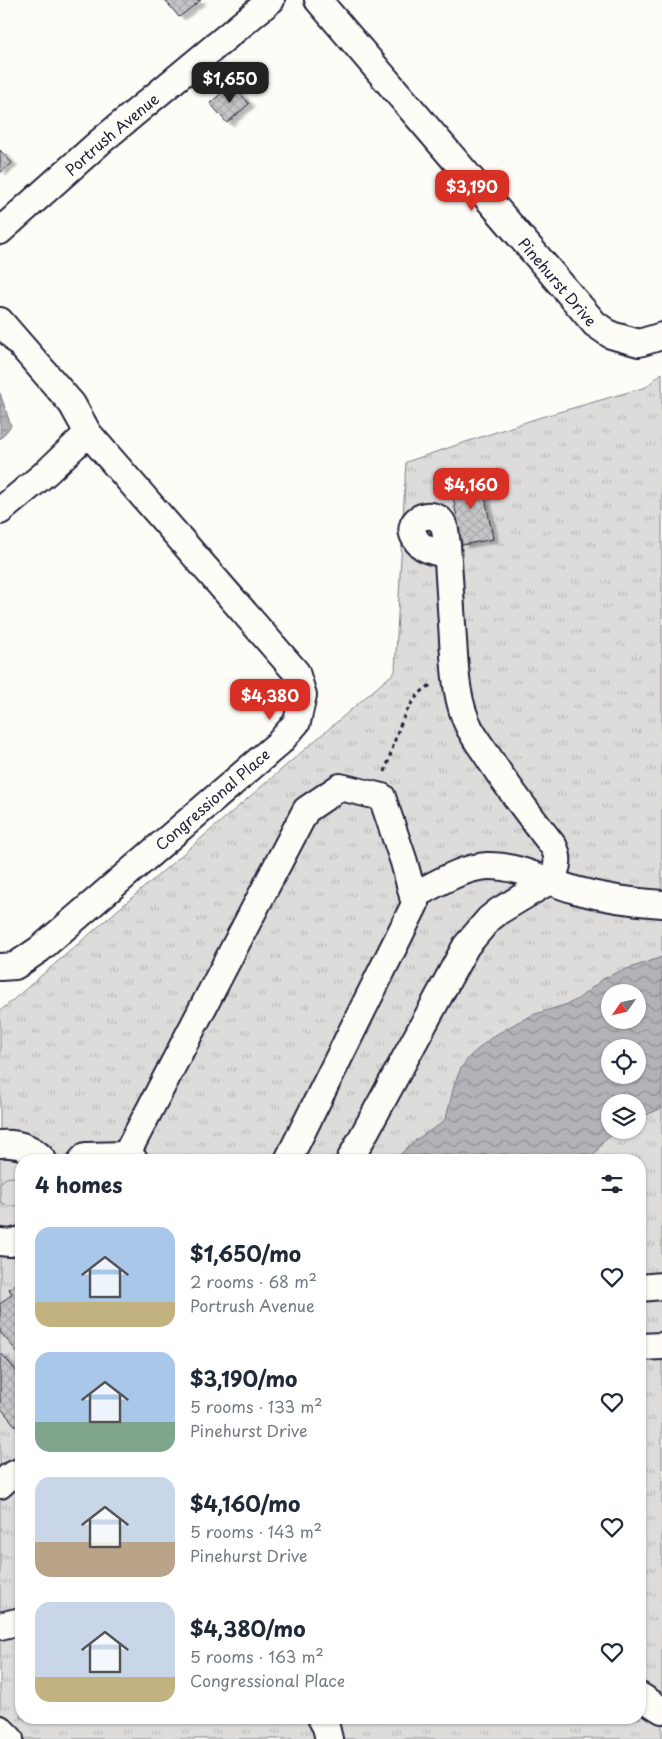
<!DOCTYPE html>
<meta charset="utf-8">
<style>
:root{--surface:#fff;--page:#f2f2f3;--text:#1f2937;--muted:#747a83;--accent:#d93025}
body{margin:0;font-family:"Playpen Sans",sans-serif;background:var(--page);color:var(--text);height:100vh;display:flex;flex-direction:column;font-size:19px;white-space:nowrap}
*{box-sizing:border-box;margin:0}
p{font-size:16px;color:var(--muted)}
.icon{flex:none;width:28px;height:28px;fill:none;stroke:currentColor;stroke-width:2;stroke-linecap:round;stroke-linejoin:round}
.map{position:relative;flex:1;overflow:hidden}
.panel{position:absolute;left:15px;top:1154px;width:631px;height:570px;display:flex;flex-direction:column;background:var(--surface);border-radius:20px;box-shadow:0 1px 4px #0004}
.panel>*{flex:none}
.needle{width:32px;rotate:236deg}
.buttons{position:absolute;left:601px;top:984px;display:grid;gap:10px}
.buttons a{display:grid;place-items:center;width:45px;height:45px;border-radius:50%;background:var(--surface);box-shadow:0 1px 4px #0004;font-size:25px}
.price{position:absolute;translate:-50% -42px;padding:0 11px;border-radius:10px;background:var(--accent);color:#fff;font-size:16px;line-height:32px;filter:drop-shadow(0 1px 2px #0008)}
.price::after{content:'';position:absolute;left:50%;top:30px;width:15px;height:11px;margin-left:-8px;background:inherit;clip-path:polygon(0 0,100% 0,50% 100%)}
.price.active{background:#222;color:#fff}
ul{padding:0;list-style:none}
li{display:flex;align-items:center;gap:15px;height:125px;padding:0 20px}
li span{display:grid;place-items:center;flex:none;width:140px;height:100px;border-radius:15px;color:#555}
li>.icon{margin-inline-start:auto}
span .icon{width:60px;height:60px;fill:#fffc;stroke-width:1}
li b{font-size:21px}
h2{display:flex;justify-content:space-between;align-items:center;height:60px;padding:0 20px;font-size:21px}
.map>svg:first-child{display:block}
.grass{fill:url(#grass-tufts);stroke:#807f8b;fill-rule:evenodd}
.garden{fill:#dddcdb;stroke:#807f8b}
.water{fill:url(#water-waves);stroke:#787885;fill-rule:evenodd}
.building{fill:url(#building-cross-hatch);stroke:#22223b;filter:url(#shadow)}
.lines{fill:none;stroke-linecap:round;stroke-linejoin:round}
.minor-casing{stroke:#22223b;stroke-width:30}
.path{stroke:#22223b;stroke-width:3;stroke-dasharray:4 4;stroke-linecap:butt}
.minor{stroke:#fdfcf7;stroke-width:26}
.labels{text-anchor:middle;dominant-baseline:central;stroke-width:4;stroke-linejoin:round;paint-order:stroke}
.street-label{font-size:15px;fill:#22223b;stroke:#fdfcf7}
</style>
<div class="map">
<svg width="662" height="1739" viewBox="0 0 662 1739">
<defs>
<pattern id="grass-tufts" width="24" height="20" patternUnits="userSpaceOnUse" patternTransform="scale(1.25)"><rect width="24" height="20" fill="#dddcdb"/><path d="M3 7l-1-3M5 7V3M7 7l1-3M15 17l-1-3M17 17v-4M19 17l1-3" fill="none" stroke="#bdbcbd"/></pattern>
<pattern id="water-waves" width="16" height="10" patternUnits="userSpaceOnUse" patternTransform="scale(1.25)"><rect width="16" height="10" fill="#b2b2b7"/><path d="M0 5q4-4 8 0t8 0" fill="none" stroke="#909096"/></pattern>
<pattern id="building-cross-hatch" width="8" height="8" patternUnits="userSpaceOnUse" patternTransform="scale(1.25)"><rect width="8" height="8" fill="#c6c6c8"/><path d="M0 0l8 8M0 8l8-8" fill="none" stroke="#aaaaad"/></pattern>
<filter id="shadow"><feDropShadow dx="5.5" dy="3" stdDeviation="1" flood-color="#0004"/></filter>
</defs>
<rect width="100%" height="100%" fill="#fdfcf7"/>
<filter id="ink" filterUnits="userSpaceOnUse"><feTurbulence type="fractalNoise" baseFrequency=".02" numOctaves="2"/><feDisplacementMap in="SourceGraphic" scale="10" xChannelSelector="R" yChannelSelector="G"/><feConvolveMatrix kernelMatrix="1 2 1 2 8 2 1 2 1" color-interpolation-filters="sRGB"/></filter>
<g filter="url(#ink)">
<!-- grass -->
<path class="grass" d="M662 373V1739H0V1011L395 672 406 462 538 418 646 387ZM610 992H638V1020H610ZM610 1048H638V1075H610ZM610 1102H638V1130H610ZM21 1160H640V1718H21Z"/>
<!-- garden -->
<path class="garden" d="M12 1177 21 1180V1203C14 1208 7 1207 0 1201V1183L6 1178Z"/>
<!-- water -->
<path class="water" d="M0 393 11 426 0 439Z
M662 957V1108L638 1119V1102H610V1130H618L602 1143 591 1160H394L417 1139 442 1123 446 1118 455 1082 461 1068 470 1056 492 1037 518 1022 535 1014 568 1004 578 999 603 979 615 973ZM610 992H638V1020H610ZM610 1048H638V1075H610Z"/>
<!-- building -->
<path class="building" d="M165 0H201L179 17Z
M232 84 249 104 227 123 210 103Z
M0 150 12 163 0 173Z
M481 475 493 539 462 545 450 480Z
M21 1278V1356L0 1332V1304L12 1294 9 1289Z
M2 1354 21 1377V1426L18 1429 0 1407V1356Z"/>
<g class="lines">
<defs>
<g id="minor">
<path id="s1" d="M318 0 595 324 611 335 639 343 662 336"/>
<path id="s2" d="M0 231 101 141 271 0"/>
<path d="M0 321 72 404 88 433 296 672 303 695 297 722 279 743 40 949 15 966 0 967"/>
<path d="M0 511 47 472 88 433"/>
<path d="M413 896C436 884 461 868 487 866 518 865 547 882 575 890 604 898 633 902 662 904"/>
<path d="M0 1144C16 1143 32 1147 43 1160"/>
<path d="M126 1155 306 810 340 787 382 797 404 862 415 904 288 1160"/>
<path d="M82 1160 86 1156 126 1155 134 1160"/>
<path d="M350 1160 466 946 489 919 499 911 549 881C558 870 560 860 554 847 531 817 507 787 487 755 481 747 475 738 470 729 456 702 455 670 453 640 451 608 449 577 447 545 446 539 446 532 444 526 436 506 403 518 415 538 421 550 435 552 447 554"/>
<path d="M0 1242 10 1243 21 1240"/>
<path d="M640 1288 662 1286"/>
<path d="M640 1347 662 1346"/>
<path d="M0 1485 10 1476 21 1471"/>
<path d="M0 1626 21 1621"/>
<path d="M640 1696 662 1710"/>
<path d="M321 1718 326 1727 329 1739"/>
<path d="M0 1729 10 1739"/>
</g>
</defs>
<!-- minor casing -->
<use href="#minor" class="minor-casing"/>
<!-- path -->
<path class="path" d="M385 772C395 743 402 701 431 685"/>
<!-- minor -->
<use href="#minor" class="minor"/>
</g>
</g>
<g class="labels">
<!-- street labels -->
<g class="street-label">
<text stroke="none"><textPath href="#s2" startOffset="148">Portrush Avenue</textPath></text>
<text stroke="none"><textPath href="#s1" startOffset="370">Pinehurst Drive</textPath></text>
<text transform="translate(212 799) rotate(-41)">Congressional Place</text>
</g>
</g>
</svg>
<div class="buttons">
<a><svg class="needle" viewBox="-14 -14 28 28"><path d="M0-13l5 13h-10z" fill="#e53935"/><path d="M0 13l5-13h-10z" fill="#747a83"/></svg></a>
<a><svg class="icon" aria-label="locate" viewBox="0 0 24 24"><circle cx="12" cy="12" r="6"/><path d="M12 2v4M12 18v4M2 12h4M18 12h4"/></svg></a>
<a><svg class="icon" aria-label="layers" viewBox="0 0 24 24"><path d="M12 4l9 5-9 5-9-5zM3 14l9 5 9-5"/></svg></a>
</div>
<b class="price active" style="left:230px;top:104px">$1,650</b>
<b class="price" style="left:472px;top:212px">$3,190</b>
<b class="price" style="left:471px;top:510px">$4,160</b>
<b class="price" style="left:270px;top:721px">$4,380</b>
<section class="panel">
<h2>4 homes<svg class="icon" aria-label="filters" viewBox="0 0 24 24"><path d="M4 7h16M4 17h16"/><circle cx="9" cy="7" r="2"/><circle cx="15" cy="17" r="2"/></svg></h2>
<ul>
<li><span style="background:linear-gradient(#a9c7e8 75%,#c2b280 0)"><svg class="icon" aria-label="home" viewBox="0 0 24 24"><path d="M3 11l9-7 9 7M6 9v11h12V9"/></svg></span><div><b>$1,650/mo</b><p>2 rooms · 68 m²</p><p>Portrush Avenue</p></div><svg class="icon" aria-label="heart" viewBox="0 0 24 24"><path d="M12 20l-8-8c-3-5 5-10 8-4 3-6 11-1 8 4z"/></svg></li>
<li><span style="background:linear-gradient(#a9c7e8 70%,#7fa58c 0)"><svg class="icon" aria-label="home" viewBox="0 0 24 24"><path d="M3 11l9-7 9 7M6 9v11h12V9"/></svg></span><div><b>$3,190/mo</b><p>5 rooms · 133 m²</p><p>Pinehurst Drive</p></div><svg class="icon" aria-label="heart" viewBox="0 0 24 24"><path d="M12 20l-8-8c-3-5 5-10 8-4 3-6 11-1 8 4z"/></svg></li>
<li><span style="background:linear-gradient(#c9d6e8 65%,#b9a48a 0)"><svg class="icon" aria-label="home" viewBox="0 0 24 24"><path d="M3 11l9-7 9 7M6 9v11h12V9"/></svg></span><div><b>$4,160/mo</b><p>5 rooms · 143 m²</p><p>Pinehurst Drive</p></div><svg class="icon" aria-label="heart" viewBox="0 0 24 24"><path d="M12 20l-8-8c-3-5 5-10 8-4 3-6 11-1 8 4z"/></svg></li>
<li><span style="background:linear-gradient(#c9d6e8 75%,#c2b280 0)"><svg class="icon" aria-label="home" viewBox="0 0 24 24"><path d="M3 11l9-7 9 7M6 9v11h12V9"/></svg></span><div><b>$4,380/mo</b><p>5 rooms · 163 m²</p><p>Congressional Place</p></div><svg class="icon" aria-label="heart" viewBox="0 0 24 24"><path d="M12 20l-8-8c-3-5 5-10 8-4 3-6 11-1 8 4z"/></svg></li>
</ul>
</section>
</div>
